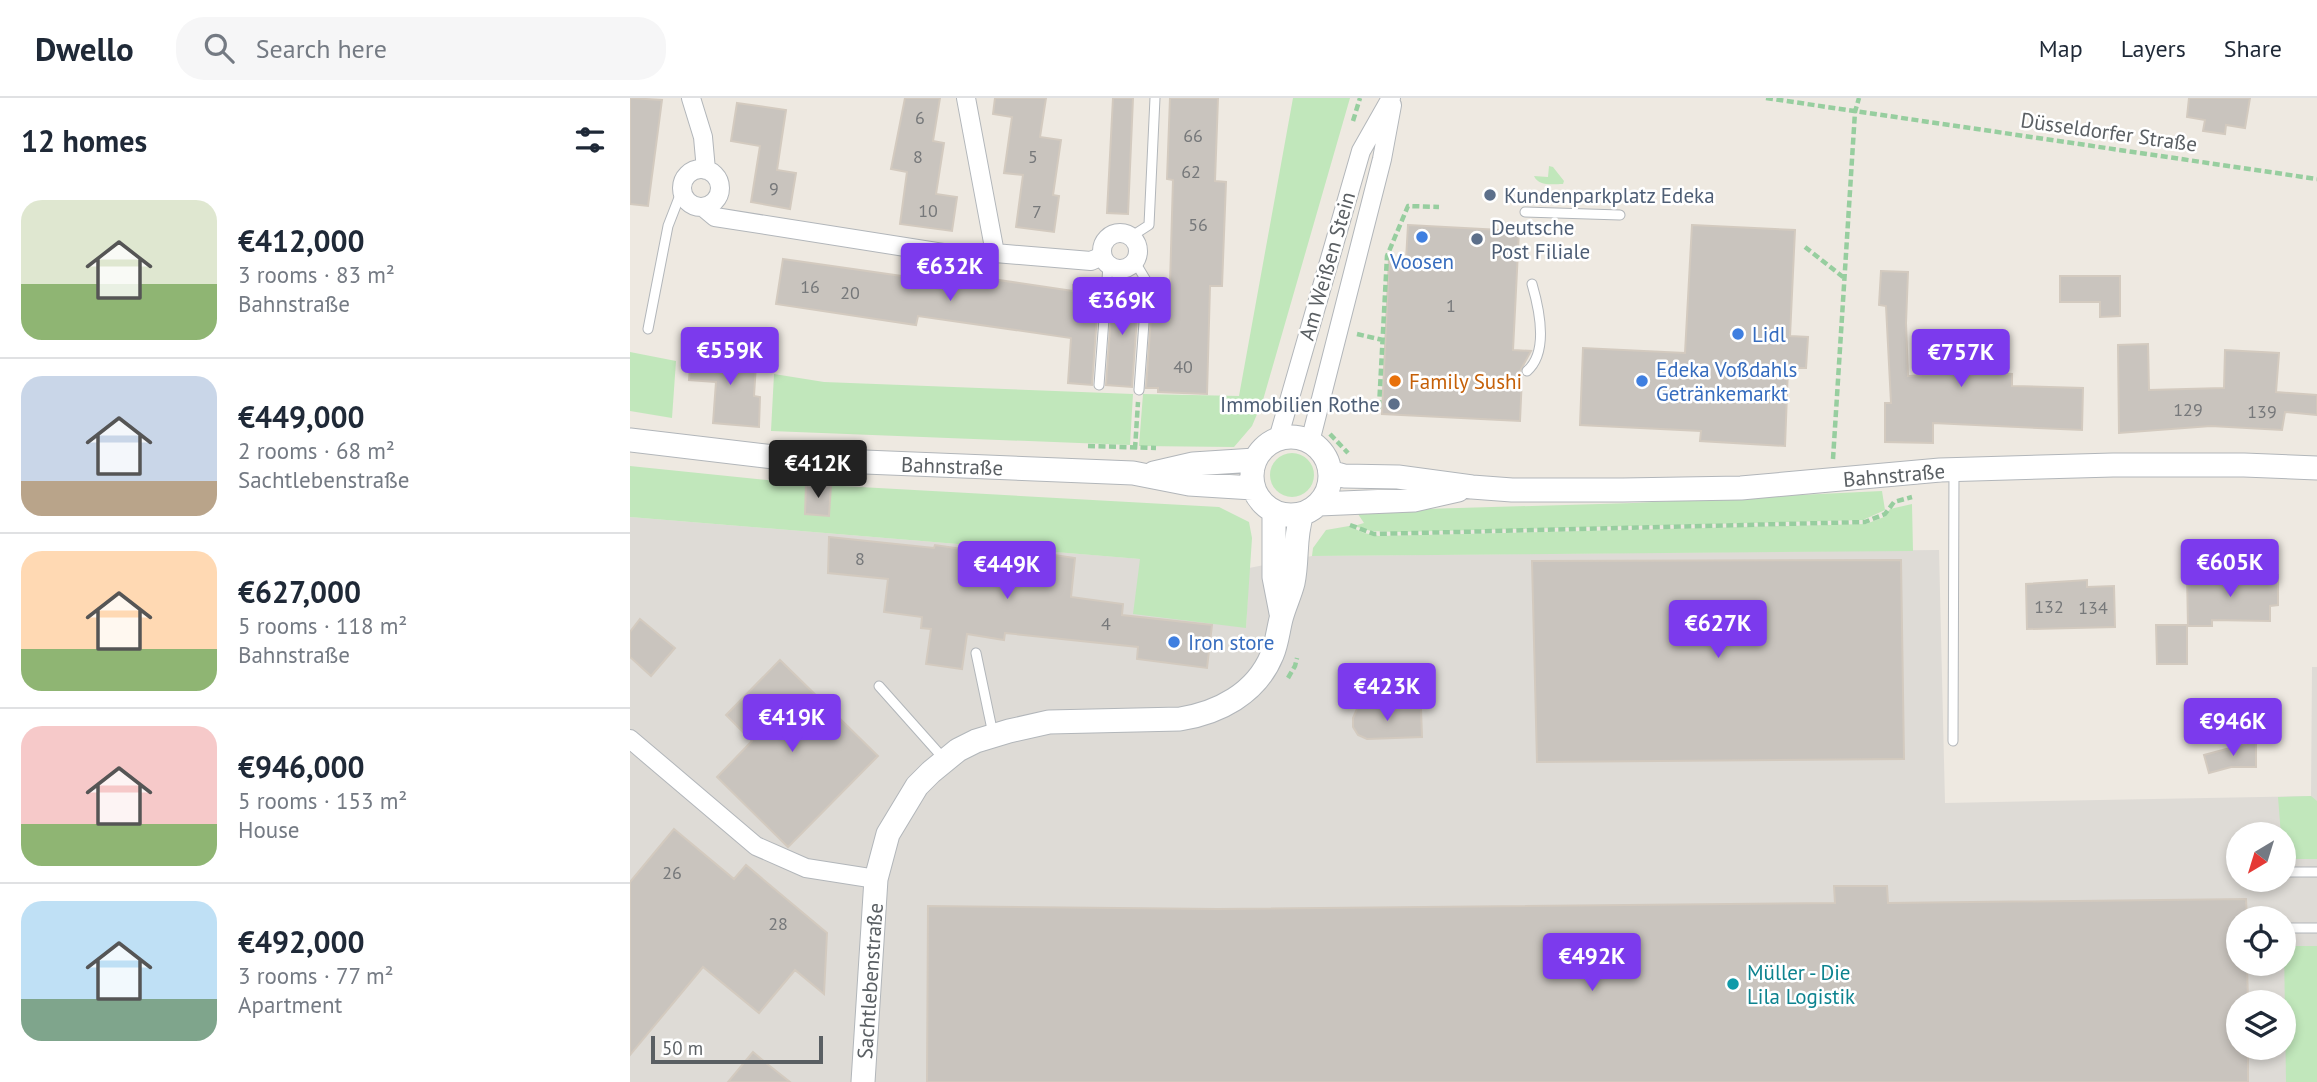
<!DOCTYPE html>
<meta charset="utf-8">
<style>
:root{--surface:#fff;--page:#f6f6f7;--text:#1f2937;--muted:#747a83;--line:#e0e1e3;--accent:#7c3aed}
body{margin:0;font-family:"PT Sans",sans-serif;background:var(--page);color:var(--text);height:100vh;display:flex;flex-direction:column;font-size:26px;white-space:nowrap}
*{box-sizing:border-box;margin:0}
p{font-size:23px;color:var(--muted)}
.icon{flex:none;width:38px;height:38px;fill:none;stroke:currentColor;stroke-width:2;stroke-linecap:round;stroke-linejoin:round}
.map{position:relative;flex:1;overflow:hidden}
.side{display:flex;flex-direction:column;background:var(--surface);width:630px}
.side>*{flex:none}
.needle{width:46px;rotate:218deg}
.fabs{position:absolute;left:1596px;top:724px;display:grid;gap:14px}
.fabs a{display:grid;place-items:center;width:70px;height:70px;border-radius:50%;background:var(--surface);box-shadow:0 4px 10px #0003;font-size:35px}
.scale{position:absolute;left:21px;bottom:18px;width:172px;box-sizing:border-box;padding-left:7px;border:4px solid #5a5f63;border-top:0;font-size:19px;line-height:24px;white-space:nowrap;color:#5a5f63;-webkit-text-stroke:5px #fff;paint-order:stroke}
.price{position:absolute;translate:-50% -60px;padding:0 16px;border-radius:7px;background:var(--accent);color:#fff;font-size:23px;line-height:46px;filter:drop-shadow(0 2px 4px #0008)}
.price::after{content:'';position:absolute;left:50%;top:42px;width:21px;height:16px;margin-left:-10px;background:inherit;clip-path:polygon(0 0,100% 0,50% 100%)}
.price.current{background:#222;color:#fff}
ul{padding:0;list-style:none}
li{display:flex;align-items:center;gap:21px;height:175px;padding:0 21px}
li+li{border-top:2px solid var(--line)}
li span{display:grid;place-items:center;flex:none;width:196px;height:140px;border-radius:21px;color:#555}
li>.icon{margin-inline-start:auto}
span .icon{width:84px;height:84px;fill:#fffc;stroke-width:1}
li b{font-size:30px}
h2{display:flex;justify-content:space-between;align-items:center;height:84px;padding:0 21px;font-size:30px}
header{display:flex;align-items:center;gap:42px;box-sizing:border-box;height:98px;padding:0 35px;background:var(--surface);border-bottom:2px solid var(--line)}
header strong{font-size:33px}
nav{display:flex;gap:38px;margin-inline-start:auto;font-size:24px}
.search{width:490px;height:63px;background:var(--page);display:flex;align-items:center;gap:18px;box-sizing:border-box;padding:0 24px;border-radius:28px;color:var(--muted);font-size:26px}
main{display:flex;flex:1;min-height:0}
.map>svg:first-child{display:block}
.industrial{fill:#dedbd6;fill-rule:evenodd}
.green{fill:#c1e7bb}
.building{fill:#c9c4be;stroke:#d3cabf;stroke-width:2}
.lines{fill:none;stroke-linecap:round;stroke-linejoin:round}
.service-casing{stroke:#b2b6ba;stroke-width:11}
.minor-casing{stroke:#b2b6ba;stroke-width:20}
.tertiary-casing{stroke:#b2b6ba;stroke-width:25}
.path{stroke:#97ce9f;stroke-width:4.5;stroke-dasharray:7 3.5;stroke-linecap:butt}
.service{stroke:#fff;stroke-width:9}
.minor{stroke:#fff;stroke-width:18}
.tertiary{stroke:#fff;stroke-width:23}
.service-dot{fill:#5c6f8a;stroke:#fff;stroke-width:2.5}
.shop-dot{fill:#3f7fe0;stroke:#fff;stroke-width:2.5}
.food-dot{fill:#e8710a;stroke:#fff;stroke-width:2.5}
.culture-dot{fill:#0f9aa8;stroke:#fff;stroke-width:2.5}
.labels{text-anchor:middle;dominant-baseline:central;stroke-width:5;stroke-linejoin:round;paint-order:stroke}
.number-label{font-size:18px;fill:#76787a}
.street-label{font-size:21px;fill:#5a5f63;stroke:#fff}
.service-label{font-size:21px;fill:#4e5e75;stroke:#fff;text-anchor:start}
.shop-label{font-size:21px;fill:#366cbe;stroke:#fff;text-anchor:start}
.food-label{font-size:21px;fill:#c56008;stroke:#fff;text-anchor:start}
.culture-label{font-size:21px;fill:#0d838f;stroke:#fff;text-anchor:start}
</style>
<header>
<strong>Dwello</strong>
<div class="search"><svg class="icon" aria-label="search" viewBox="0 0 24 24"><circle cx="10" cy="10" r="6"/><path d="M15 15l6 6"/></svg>Search here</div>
<nav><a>Map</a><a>Layers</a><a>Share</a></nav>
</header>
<main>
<section class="side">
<h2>12 homes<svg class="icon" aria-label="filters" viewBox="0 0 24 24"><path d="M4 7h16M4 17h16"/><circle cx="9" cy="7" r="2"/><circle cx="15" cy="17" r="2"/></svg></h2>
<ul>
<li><span style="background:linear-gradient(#dfe7d0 60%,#8fb573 0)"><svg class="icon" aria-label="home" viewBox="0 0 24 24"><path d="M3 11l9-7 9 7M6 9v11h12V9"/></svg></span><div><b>€412,000</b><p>3 rooms · 83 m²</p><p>Bahnstraße</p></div></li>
<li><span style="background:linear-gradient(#c9d6e8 75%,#b9a48a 0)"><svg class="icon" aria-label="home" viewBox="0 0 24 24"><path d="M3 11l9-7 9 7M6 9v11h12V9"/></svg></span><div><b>€449,000</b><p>2 rooms · 68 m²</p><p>Sachtlebenstraße</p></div></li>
<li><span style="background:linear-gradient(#ffd9b3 70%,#8fb573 0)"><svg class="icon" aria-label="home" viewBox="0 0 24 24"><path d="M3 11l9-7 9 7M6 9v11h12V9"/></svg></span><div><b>€627,000</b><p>5 rooms · 118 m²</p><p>Bahnstraße</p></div></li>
<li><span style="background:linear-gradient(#f6c9c9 70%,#8fb573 0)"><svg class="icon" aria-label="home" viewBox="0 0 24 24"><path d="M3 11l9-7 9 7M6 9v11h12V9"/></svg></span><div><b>€946,000</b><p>5 rooms · 153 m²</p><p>House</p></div></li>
<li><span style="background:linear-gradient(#bfe0f5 70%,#7fa58c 0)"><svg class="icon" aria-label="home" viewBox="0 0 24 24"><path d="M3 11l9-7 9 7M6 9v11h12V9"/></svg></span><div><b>€492,000</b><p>3 rooms · 77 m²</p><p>Apartment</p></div></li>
</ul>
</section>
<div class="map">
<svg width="1687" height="984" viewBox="0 0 1687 984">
<rect width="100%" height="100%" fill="#eee9e1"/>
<!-- industrial -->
<path class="industrial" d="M0 419 511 461 616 530 619 470 682 458 1309 452 1315 705 1681 698 1682 569H1687V984H0ZM1608 737H1654V782H1608ZM1608 821H1654V866H1608ZM1608 905H1654V950H1608Z"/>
<!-- green -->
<path class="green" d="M663 0H720L633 302 622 328 604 349 509 348 513 296 609 298Z
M919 68 923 69 934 83 933 86C923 86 909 89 904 78L918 79Z
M0 254 46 263 42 320 0 313Z
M144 276 194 284 503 296 500 347 141 333Z
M640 377a22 22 0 1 1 44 0a22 22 0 1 1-44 0Z
M0 368 176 386 589 409 619 424 622 440 616 530 503 516 510 461 0 419Z
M1252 393 1255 412 1233 422 766 434 741 433 724 428 734 425 726 413 1003 405Z
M1282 406 1283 453 682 458 683 450 696 432 719 428 734 435 749 438 1236 426 1254 419 1260 411Z
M1681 698 1687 703V761H1654V737H1651L1648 699Z
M1654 848H1687V984H1656Z"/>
<!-- building -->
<path class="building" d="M0 0 32 2 18 108 0 106Z
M275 0H310L303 43 314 45 306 96 327 99 322 133 270 126 277 74 261 71Z
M365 0H416L410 39 431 42 423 97 429 98 424 134 386 129 393 77 374 75 382 19 363 16Z
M483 0H503L498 116 477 115Z
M540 0H588L585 83 596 84 592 188H580L577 296 528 294V290H516L523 191 532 192V186H540L543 82 537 81Z
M1559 0H1620L1615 30 1596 27 1595 36 1573 33 1575 22 1557 19Z
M107 5 156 12 147 72 166 75 160 111 121 104 130 48 101 43Z
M778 127 889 133 883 252 901 253 890 273 892 278 890 323 752 316 759 161 776 162Z
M1062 127 1165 132 1160 238 1178 239 1176 270H1158L1155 348 1070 343 1071 333 950 327 953 250 1055 255Z
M153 161 293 181 294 171 443 193V187L469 189 462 287 438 285 441 240 288 218 286 227 146 206Z
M1251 173 1278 174 1276 225 1278 278 1315 276V272L1382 276V288L1453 290 1452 332 1303 325V345L1255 344V305H1261L1256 208 1249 207Z
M1430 178H1490V218L1470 219V204H1430Z
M483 189 509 191 502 289 476 287Z
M1518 246 1519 292 1594 290 1595 252 1649 255 1646 294 1687 297V317L1655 314 1652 332 1581 328 1489 335 1488 247Z
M91 254 122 257V265L126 266 124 298 130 299 129 329 83 325 86 284 59 282 61 256 91 259Z
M176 386 201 387 199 418 175 416Z
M199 439 304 450 305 447 402 461 403 454 445 460 441 499 493 506 492 517 582 527 577 570 507 561 508 549 375 535 374 542 337 536 332 571 296 566 301 531 291 530 292 519 254 514 258 481 198 475Z
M1271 462 1274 661 907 664 902 463Z
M1557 476H1585V485H1623V477H1648V507L1640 508V523L1582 522V528H1558Z
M1457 482V489L1484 488 1485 529 1397 531 1396 486Z
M10 521 45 550 21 578 0 559V534Z
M1526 527H1557V566H1527Z
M150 562 248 658 158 749 87 679 122 643 96 617Z
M735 606H744L756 611H791L792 639 737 641 728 637 723 629V620L727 611Z
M1626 643V669H1601L1579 675 1574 657Z
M44 731 104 781 116 767 197 835 194 896 165 872 129 915 73 869 0 957V784Z
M1204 788H1257L1258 805 1616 801 1617 821H1608V866H1617L1618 905H1608V950H1618V984H297L298 808 588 811 1205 805Z
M123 954 136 965 160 984H98Z"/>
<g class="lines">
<defs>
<path id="service" d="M895 114 990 117
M502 138 519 127 525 0
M505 164 517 184 509 292
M18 231 38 128 52 92
M897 273C919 254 909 210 902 186
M469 287 478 168
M346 555 363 636
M249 588 314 661
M1323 643 1324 374
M1654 774H1687
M1654 830H1687"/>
<path id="minor" d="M61 0 73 39 76 72
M336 0 365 155
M52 90a19 19 0 1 1 38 0a19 19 0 1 1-38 0Z
M73 109 85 119 351 161 365 155 461 163 472 158
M472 153a18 18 0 1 1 36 0a18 18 0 1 1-36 0Z
M648 341 731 53 761 0
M680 344 752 61 762 7
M0 641 126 748 176 770 246 781"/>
<path id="tertiary" d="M622 378a39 39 0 1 1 78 0a39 39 0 1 1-78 0Z
M0 342 161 361 503 375 559 386 623 390
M700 374 714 378 768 379 842 389 882 392H993L1111 390 1310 372 1483 367H1614L1687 370
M524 375 563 366 625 362
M689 406 784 402 828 392
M644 414V479L651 515
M233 984 246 781 258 736 287 688 301 674 328 652 346 643 379 633 419 624 550 621C588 615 626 596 642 557 647 545 648 533 651 521 654 509 660 497 663 485 668 462 664 439 672 416"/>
</defs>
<!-- service casing -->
<use href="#service" class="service-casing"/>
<!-- minor casing -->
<use href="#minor" class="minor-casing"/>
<!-- tertiary casing -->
<use href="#tertiary" class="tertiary-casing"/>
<!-- path -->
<path class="path" d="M1136 0 1687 81
M723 23 730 0
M1175 149 1213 179
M727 236 753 242
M707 305 749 309 757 158 778 108 809 109
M700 336 718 355
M458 348 526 350
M505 351 508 304
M1203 361 1225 14 1229 0
M720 427 744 436 1235 424 1255 416 1264 404 1282 399
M658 580 665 568 667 560"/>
<!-- service -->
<use href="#service" class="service"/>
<!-- minor -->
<use href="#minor" class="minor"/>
<!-- tertiary -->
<use href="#tertiary" class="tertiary"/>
</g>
<!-- markers -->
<g class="service-dot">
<circle cx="860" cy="97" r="7"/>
<circle cx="847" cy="141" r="7"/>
<circle cx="764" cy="306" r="7"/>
</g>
<g class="shop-dot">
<circle cx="792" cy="139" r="7"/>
<circle cx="1108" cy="236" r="7"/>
<circle cx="1012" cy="283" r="7"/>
<circle cx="544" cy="544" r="7"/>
</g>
<circle class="food-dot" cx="765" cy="283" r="7"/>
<circle class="culture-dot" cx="1103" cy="886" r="7"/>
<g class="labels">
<!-- number labels -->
<g class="number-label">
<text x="290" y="19">6</text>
<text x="563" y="37">66</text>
<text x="288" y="58">8</text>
<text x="403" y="58">5</text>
<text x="561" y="73">62</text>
<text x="144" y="90">9</text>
<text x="298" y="112">10</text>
<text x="407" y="113">7</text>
<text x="568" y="126">56</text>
<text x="180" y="188">16</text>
<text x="220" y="194">20</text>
<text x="821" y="207">1</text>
<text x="553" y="268">40</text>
<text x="1558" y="311">129</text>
<text x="1632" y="313">139</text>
<text x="230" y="460">8</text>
<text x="1419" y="508">132</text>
<text x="1463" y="509">134</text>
<text x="476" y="525">4</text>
<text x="42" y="774">26</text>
<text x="148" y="825">28</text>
</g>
<!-- street labels -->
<g class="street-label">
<text transform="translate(1479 34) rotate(8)">Düsseldorfer Straße</text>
<text transform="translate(697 168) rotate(-74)">Am Weißen Stein</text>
<text transform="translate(322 368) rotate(2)">Bahnstraße</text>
<text transform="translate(1264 377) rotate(-5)">Bahnstraße</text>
<text transform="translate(240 883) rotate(-86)">Sachtlebenstraße</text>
</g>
<!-- service labels -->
<g class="service-label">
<text x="874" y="97">Kundenparkplatz Edeka</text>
<text x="861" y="129">Deutsche<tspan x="861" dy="24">Post Filiale</tspan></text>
<text x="750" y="306" text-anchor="end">Immobilien Rothe</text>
</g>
<!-- shop labels -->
<g class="shop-label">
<text x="792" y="163" text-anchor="middle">Voosen</text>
<text x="1122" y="236">Lidl</text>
<text x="1026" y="271">Edeka Voßdahls<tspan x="1026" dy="24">Getränkemarkt</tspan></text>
<text x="558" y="544">Iron store</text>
</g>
<!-- food labels -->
<g class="food-label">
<text x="779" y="283">Family Sushi</text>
</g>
<!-- culture labels -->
<g class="culture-label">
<text x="1117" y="874">Müller - Die<tspan x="1117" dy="24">Lila Logistik</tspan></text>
</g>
</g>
</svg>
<div class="fabs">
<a><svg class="needle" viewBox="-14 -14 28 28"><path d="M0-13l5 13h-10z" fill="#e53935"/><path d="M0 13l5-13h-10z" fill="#747a83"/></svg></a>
<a><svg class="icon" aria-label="locate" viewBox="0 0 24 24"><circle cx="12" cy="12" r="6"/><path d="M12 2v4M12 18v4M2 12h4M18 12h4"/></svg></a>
<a><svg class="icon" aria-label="layers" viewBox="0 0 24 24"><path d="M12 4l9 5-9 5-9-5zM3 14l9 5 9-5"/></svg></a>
</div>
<div class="scale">50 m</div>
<b class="price" style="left:320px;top:205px">€632K</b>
<b class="price" style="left:492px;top:239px">€369K</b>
<b class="price" style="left:100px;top:289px">€559K</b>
<b class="price" style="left:1331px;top:291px">€757K</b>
<b class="price current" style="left:188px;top:402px">€412K</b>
<b class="price" style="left:1600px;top:501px">€605K</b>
<b class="price" style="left:377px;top:503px">€449K</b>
<b class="price" style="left:1088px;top:562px">€627K</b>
<b class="price" style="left:757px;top:625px">€423K</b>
<b class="price" style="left:162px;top:656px">€419K</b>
<b class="price" style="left:1603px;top:660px">€946K</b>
<b class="price" style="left:962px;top:895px">€492K</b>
</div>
</main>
